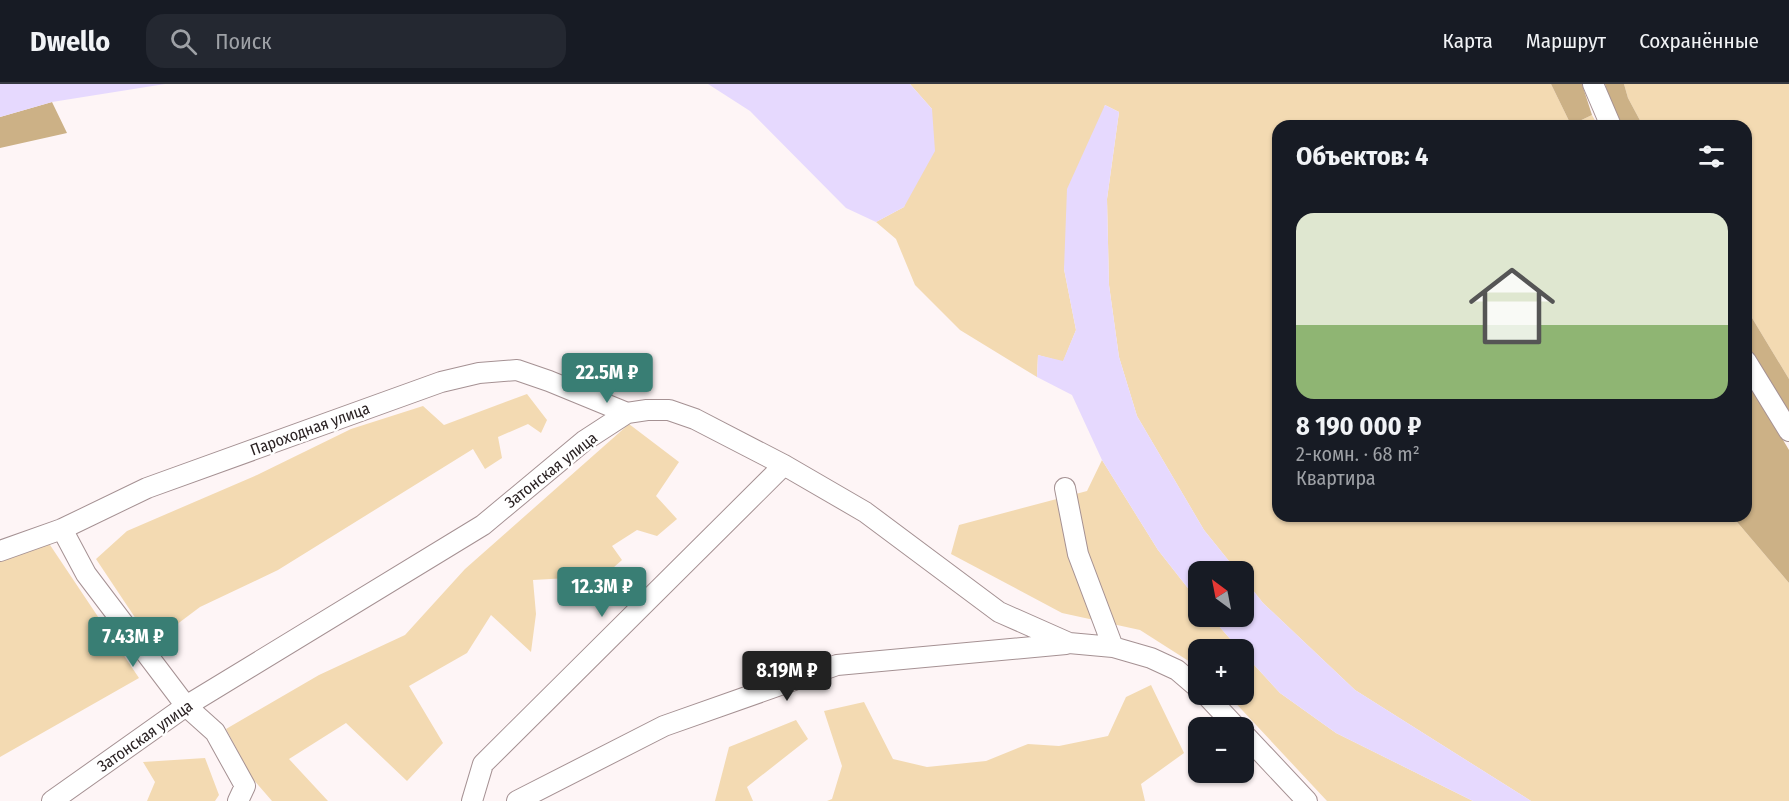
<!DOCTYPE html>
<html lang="ru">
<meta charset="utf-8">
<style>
:root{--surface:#171b24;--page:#242831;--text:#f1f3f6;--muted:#9ea1a6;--line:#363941;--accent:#397e74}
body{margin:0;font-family:"Fira Sans Condensed",sans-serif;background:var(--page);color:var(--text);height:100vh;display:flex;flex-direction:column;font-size:22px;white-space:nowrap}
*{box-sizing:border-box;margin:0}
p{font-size:20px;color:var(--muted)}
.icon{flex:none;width:33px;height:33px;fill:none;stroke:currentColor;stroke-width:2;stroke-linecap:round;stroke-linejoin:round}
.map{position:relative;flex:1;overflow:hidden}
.panel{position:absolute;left:1272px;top:36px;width:480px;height:402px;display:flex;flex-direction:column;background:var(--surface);border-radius:18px;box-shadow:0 2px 4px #0004}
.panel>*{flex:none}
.needle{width:39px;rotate:328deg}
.buttons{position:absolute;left:1188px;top:477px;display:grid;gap:12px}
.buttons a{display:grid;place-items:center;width:66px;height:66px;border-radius:12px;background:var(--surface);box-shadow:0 2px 4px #0004;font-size:30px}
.price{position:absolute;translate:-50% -51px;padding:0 14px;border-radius:6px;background:var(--accent);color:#fff;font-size:20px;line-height:39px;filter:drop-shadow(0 2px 3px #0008)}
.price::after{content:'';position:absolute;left:50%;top:36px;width:18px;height:14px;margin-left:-9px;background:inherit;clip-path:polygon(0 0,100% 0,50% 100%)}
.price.active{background:#222;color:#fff}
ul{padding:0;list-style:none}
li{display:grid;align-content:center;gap:12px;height:318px;padding:0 24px}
li span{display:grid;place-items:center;height:186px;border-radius:18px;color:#555}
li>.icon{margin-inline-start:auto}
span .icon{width:108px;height:108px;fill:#fffc;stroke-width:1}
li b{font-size:26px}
h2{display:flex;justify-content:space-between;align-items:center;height:72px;padding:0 24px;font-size:26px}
header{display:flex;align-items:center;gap:36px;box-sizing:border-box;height:84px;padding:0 30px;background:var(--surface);border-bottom:2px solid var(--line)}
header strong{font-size:28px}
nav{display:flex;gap:33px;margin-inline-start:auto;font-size:21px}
.search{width:420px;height:54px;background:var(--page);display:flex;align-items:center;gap:15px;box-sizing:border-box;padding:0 21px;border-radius:18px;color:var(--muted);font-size:22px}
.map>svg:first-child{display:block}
.green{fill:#f3dab2}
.forest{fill:#ccb186}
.water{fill:#e6d9fe}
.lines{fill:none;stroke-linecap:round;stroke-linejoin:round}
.minor-casing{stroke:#a59193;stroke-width:22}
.minor{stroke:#fff;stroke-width:20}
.labels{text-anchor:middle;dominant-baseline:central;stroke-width:5;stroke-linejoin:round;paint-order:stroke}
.street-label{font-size:16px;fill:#2a2223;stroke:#fff}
</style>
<header>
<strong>Dwello</strong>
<div class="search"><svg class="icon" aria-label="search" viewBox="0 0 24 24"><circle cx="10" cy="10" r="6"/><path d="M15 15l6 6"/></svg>Поиск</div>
<nav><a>Карта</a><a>Маршрут</a><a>Сохранённые</a></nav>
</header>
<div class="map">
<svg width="1789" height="717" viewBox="0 0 1789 717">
<rect width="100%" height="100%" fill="#fef5f6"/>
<!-- green -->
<path class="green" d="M910 0H1551L1571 41 1592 31 1598 42H1278V432H1732L1789 499V717H1531L1355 606 1263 519 1244 495V488L1237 487 1204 446 1137 332 1119 273 1109 201 1107 115 1119 28 1105 21 1064 185 1076 246 1063 278 1038 271 1037 293 960 246 915 201 896 155 876 138 904 123 932 25Z
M1624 0H1789V295L1746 224V42H1643L1628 14Z
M527 310 547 336 541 349 528 340 498 353 502 374 485 385 473 365 278 486 200 523 152 559 96 475 127 447 257 391 351 345 423 322 444 341Z
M629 340 679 378 656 412 677 435 657 452 637 446 612 462 622 476 604 492 533 496 536 530 531 568 491 531 467 569 409 602 443 659 407 697 346 639 289 675 328 717H272L252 694 226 645 319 591 405 551 465 485Z
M1102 376 1158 466 1198 517V532L1211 533 1239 565 1198 566V583L1140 546 1062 529 951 470 959 441 1087 407Z
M46 455 139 594 0 673V476Z
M1244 570 1280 609 1336 649 1473 717H1327L1228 611 1244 610Z
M1151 601 1184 669 1141 700 1145 717H827L832 715 842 682 824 627 864 618 893 675 927 683 986 677 1028 660 1059 662 1108 652 1126 613Z
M796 636 808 655 747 703 753 717H715L729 663Z
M205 674 219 711 215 717H147L155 698 143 678Z"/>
<!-- forest -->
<path class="forest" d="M1551 0H1582L1592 31 1571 41Z
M1605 0H1624L1628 14 1643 42H1622L1612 22Z
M52 18 67 49 0 64V33Z
M1746 224 1789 295V329L1746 258Z
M1746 294 1789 366V499L1732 432H1746Z"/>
<!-- water -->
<path class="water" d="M0 0H165L52 18 0 33Z
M708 0H910L932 25 935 67 904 123 876 138 846 124 750 27Z
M1105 21 1119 28 1107 115 1109 201 1119 273 1137 332 1204 446 1237 487 1198 488V517L1158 466 1102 376 1072 311 1037 293 1038 271 1063 277 1076 246 1064 185 1067 105Z
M1244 495 1263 519 1355 606 1531 717H1473L1336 649 1280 609 1244 570V566L1239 565 1211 533 1244 532Z"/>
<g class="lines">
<defs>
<path id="minor" d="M1593 0 1611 42
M1746 277 1789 347
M1065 404 1078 470 1113 563
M62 445 86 490 186 622 215 648 245 702 238 717
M0 467 62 445 147 404 441 298 479 289 517 286 549 297 627 329
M1205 610 1237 644
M1244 650 1307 717
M52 717 186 622 483 441 584 357 627 329 647 326H669L695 335 784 381 865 428 999 528 1069 559 1113 563 1151 574 1177 586 1198 604
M472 717 483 680 784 381
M517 717 664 642 837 581 1066 560"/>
</defs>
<!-- minor casing -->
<use href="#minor" class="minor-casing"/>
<!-- minor -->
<use href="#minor" class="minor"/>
</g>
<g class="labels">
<!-- street labels -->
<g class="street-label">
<text transform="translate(310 345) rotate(-20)">Пароходная улица</text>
<text transform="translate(551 386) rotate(-38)">Затонская улица</text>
<text transform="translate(145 652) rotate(-35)">Затонская улица</text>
</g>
</g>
</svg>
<div class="buttons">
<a><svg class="needle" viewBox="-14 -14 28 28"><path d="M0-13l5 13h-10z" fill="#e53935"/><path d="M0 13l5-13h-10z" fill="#9ea1a6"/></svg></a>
<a>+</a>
<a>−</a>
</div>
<b class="price" style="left:607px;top:320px">22.5M ₽</b>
<b class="price" style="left:602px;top:534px">12.3M ₽</b>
<b class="price" style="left:133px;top:584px">7.43M ₽</b>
<b class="price active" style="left:787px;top:618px">8.19M ₽</b>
<section class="panel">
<h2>Объектов: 4<svg class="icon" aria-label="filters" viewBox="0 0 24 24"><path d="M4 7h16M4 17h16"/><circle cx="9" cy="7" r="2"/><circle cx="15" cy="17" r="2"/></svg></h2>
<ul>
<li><span style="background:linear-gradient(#dfe7d0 60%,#8fb573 0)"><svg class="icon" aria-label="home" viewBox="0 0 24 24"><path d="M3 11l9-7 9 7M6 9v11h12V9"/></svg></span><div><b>8 190 000 ₽</b><p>2-комн. · 68 m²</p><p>Квартира</p></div></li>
</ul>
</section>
</div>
